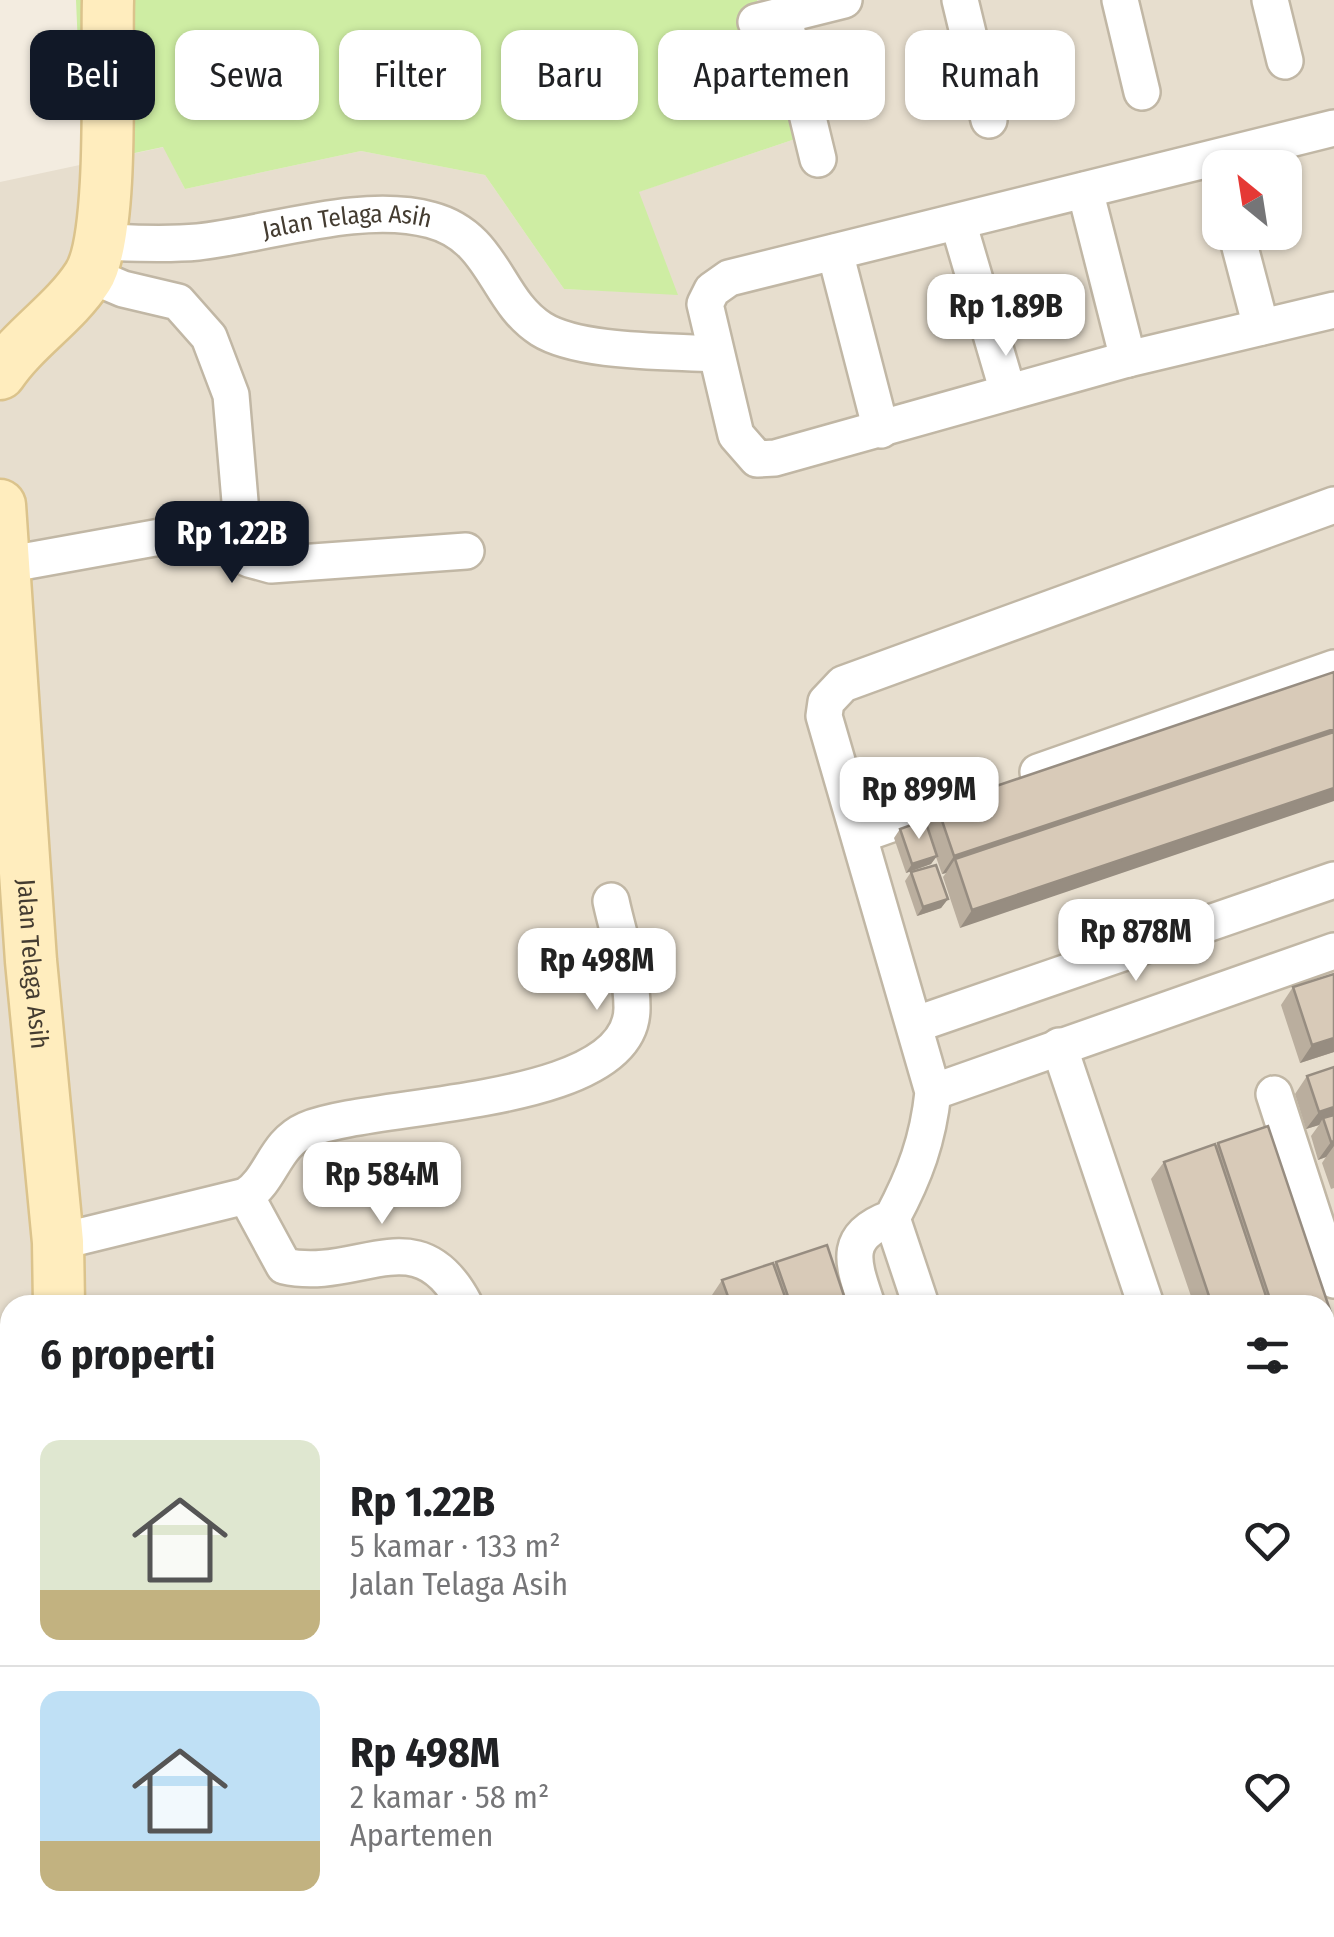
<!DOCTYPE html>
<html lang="id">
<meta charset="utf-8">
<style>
:root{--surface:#fff;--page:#f6f6f6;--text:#202124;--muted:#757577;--line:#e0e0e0;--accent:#111827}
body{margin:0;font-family:"Fira Sans Condensed",sans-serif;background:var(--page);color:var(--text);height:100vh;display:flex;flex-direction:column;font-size:38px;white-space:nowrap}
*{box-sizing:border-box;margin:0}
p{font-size:32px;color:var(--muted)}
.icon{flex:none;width:55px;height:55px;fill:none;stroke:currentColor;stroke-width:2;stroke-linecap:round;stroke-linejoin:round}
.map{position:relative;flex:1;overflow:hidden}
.sheet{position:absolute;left:0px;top:1295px;width:1335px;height:642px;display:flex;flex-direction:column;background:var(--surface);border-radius:30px 30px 0 0;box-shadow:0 2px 8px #0004}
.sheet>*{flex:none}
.hud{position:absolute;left:30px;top:30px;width:1275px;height:90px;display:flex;gap:20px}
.needle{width:65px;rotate:330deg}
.tools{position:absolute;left:1202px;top:150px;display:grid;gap:20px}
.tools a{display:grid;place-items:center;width:100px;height:100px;border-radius:20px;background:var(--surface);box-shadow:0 2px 8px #0004;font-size:50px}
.price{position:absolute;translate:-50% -85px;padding:0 22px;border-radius:20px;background:#fff;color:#222;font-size:32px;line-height:65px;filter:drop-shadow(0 2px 5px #0008)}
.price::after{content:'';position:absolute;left:50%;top:60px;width:30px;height:22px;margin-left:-15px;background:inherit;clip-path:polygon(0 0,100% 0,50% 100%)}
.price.selected{background:var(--accent);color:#fff}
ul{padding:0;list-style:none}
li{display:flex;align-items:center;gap:30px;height:250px;padding:0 40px}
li+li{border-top:2px solid var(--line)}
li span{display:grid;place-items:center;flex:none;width:280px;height:200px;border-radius:20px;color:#555}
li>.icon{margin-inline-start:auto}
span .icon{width:120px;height:120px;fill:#fffc;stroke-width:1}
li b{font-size:42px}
h2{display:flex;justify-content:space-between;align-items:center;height:120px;padding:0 40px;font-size:42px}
.tag{padding:0 35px;border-radius:20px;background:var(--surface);box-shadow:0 2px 8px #0004;font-size:35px;line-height:90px}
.tag.selected{background:var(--accent);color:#fff}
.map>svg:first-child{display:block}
.residential{fill:#e7dece;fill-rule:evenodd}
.grass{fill:#ceeda3}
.forest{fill:url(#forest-firs)}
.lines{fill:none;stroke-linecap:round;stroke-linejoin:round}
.street-casing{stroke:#c1b7a5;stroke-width:40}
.secondary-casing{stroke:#dbc38c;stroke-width:55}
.street{stroke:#fff;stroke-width:35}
.secondary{stroke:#ffedbe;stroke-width:50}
.wall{fill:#baae9e}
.shaded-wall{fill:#978d81}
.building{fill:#d8cab8;stroke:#978d81;stroke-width:2.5}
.labels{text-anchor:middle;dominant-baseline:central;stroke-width:10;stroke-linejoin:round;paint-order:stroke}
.street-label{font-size:25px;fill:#443c31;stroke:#fff}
</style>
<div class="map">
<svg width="1334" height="1937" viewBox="0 0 1334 1937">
<defs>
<pattern id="forest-firs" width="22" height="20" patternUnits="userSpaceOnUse" patternTransform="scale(2.5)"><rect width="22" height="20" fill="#ceeda3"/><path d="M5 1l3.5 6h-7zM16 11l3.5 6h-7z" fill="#b2cc8d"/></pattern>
</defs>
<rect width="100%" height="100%" fill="#f3ece0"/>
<!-- residential -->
<path class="residential" d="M757 0H1334V1937H0V182L164 147 185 189 361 151 485 175 564 289 677 294 638 192 807 135ZM1220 168H1285V232H1220ZM10 1305H1325V1928H10Z"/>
<!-- grass -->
<path class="grass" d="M76 0H757L807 135 639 192 678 295 564 289 485 175 361 151 185 189 163 147 83 164Z"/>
<!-- forest -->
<path class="forest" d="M1334 1642V1937H1238L1234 1928H1325V1646Z"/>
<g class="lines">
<defs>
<g id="street">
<path d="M960 0 989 120"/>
<path d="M1120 0 1142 92"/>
<path d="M1270 0 1285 61"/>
<path d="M783 15 818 159"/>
<path d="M756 22 844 0"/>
<path d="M1334 128 729 278 712 290 705 304 736 435 757 459 775 458 1128 359 1334 310"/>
<path d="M1085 190 1128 359"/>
<path d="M958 222 1008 392"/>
<path d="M1236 232 1261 327"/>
<path id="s1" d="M99 242C132 243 166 245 198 242 269 234 362 201 431 220 495 237 495 300 541 329 579 353 668 351 713 354"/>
<path d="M835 252 881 430"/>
<path d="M90 275 123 289 178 302 209 337 231 395 242 525"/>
<path d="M5 565 232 524 242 525 249 559 271 565 466 551"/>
<path d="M1038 772 1334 668"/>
<path d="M860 835 979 793"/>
<path d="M917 1024 1334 880"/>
<path d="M1059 1046 1146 1305"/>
<path d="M933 1092 1334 951"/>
<path d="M1274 1094 1334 1280"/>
<path d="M246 1196 284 1266C359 1283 418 1214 465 1305"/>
<path d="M892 1218 921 1305"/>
<path d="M58 1242 246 1196C272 1179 274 1144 306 1130 374 1101 634 1108 632 1007 632 973 618 934 611 901"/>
<path d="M867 1305C853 1263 841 1236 892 1218 915 1175 928 1140 933 1092L824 716 826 702 843 684 1334 505"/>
<path d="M1325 1532 1334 1529"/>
<path d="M0 1798 10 1793"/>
<path d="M0 1921 10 1916"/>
<path d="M432 1928 434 1937"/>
<path d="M552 1928 555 1937"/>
<path d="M1074 1928 1077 1937"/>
<path d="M1138 1928 1142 1937"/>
</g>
<g id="secondary">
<path d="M0 374C24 338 64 314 88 277 115 236 106 57 108 0"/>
<path id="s2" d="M0 505 31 961 58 1242 59 1305"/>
<path d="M0 1372 10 1367"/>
</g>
</defs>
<!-- street casing -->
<use href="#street" class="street-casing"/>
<!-- secondary casing -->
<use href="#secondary" class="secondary-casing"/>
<!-- street -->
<use href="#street" class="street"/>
<!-- secondary -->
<use href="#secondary" class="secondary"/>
</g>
<!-- wall -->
<path class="wall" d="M1334 672 960 928 943 877 946 873 942 874 936 857 931 864 906 873 894 838 900 829 926 822 937 806Z
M911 872 948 899 941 908 917 916 905 881Z
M1334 974V1052L1300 1063 1281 1005 1293 987Z
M1334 1067V1188L1331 1189 1322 1163 1326 1157 1318 1160 1311 1136 1319 1125 1306 1129 1295 1094 1307 1076Z
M1268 1126 1334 1322V1468L1325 1471V1305H1194L1151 1179 1164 1162 1215 1144 1216 1146 1218 1143Z
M776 1262 847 1305H712L710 1298 722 1280 774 1265Z
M482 1928H544L547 1937H486Z
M584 1928H720L723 1937H588Z
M745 1928H880L883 1937H748Z
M930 1928H1065L1068 1937H933Z"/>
<!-- shaded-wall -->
<path class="shaded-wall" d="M1334 729V742L955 859 946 873 942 874 954 856Z
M1334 788V801L960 928 972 910Z
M937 856 931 864 906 873 912 864Z
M948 899 941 908 917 916 923 907Z
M1334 1038V1052L1300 1063 1312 1045Z
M1334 1107V1120L1323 1118 1319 1125 1306 1129 1319 1112Z
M1334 1141V1146L1326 1157 1318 1160 1331 1142Z
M1334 1455V1468L1325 1471V1458Z"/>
<!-- building -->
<path class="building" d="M1334 672V729L954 856 937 806Z
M1334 732V788L972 910 955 859Z
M925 820 937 856 912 864 900 829Z
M936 865 948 899 923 907 911 872Z
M1334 974V1038L1312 1045 1293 987Z
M1334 1067V1107L1319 1112 1307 1076Z
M1334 1115V1141L1331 1142 1323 1118Z
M1268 1126 1334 1322V1455L1325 1458V1305H1272L1218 1143Z
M1215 1144 1269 1305H1212L1164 1162Z
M827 1245 847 1305H791L776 1262Z
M773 1263 788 1305H731L722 1280Z
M501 1928H544L547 1937H504Z
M603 1928H660L663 1937H606Z
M663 1928H720L723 1937H666Z
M763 1928H820L823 1937H767Z
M823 1928H880L883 1937H826Z
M948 1928H1005L1008 1937H952Z
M1008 1928H1065L1068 1937H1011Z"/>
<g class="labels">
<!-- street labels -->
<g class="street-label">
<text stroke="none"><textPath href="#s1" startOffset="250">Jalan Telaga Asih</textPath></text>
<text stroke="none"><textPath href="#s2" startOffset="460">Jalan Telaga Asih</textPath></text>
</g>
</g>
</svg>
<div class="tools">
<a><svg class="needle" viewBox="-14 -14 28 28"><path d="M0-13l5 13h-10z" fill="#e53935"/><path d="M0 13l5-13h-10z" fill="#757577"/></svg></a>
</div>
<b class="price" style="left:1006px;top:359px">Rp 1.89B</b>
<b class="price selected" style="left:232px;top:586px">Rp 1.22B</b>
<b class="price" style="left:919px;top:842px">Rp 899M</b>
<b class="price" style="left:1136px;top:984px">Rp 878M</b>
<b class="price" style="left:597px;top:1013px">Rp 498M</b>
<b class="price" style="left:382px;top:1227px">Rp 584M</b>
<div class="hud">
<a class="tag selected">Beli</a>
<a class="tag">Sewa</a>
<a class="tag">Filter</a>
<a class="tag">Baru</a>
<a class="tag">Apartemen</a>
<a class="tag">Rumah</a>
</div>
<section class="sheet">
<h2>6 properti<svg class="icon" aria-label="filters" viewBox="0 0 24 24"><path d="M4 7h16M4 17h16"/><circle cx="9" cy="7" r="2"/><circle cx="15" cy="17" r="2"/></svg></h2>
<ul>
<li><span style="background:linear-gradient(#dfe7d0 75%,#c2b280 0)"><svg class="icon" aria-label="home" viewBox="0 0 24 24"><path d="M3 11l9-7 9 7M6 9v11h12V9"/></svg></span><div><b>Rp 1.22B</b><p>5 kamar · 133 m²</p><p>Jalan Telaga Asih</p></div><svg class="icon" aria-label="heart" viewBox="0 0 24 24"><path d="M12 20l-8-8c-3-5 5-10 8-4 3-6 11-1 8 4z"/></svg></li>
<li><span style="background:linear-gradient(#bfe0f5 75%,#c2b280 0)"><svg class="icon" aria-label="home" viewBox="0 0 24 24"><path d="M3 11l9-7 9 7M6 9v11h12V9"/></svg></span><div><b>Rp 498M</b><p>2 kamar · 58 m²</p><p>Apartemen</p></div><svg class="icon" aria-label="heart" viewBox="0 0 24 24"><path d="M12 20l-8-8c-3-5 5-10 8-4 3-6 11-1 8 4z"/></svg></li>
</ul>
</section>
</div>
